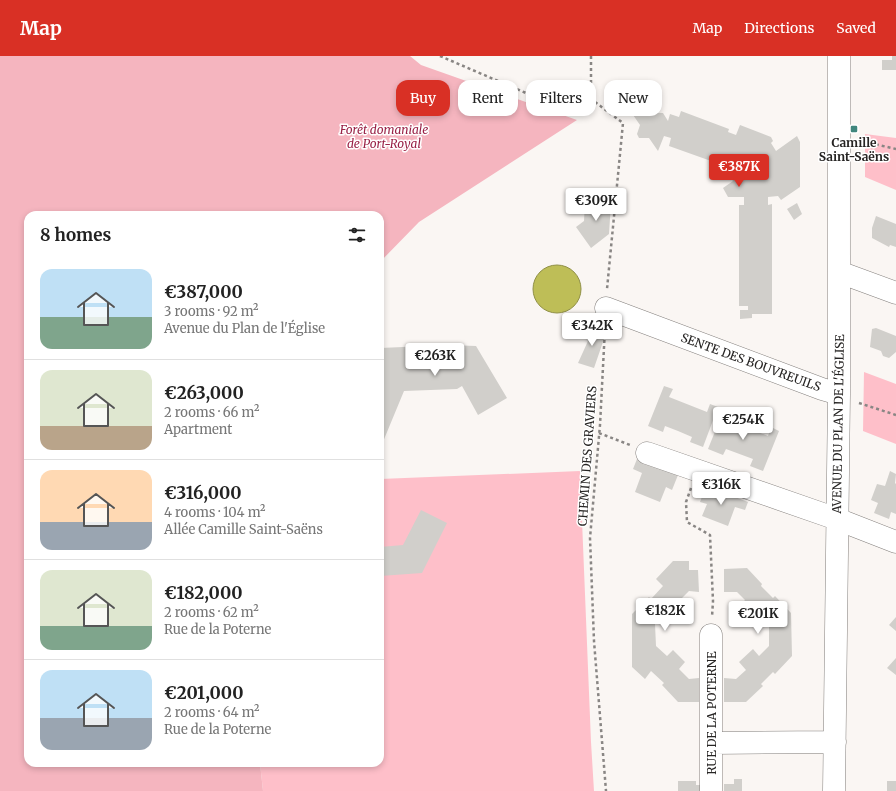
<!DOCTYPE html>
<meta charset="utf-8">
<style>
:root{--surface:#fff;--page:#f2f2f2;--text:#222;--muted:#767676;--line:#e0e0e0;--accent:#d93025}
body{margin:0;font-family:Merriweather,serif;background:var(--page);color:var(--text);height:100vh;display:flex;flex-direction:column;font-size:15px;white-space:nowrap}
*{box-sizing:border-box;margin:0}
p{font-size:13px;color:var(--muted)}
.icon{flex:none;width:22px;height:22px;fill:none;stroke:currentColor;stroke-width:2;stroke-linecap:round;stroke-linejoin:round}
.map{position:relative;flex:1;overflow:hidden}
.side{position:absolute;left:24px;top:155px;width:360px;height:556px;display:flex;flex-direction:column;background:var(--surface);border-radius:12px;box-shadow:0 2px 6px #0003}
.side>*{flex:none}
.hud{position:absolute;left:396px;top:24px;width:380px;height:36px;display:flex;gap:8px}
.price{position:absolute;translate:-50% -34px;padding:0 9px;border-radius:4px;background:#fff;color:#222;font-size:13px;line-height:26px;filter:drop-shadow(0 1px 2px #0008)}
.price::after{content:'';position:absolute;left:50%;top:24px;width:12px;height:9px;margin-left:-6px;background:inherit;clip-path:polygon(0 0,100% 0,50% 100%)}
.price.active{background:var(--accent);color:#fff}
ul{padding:0;list-style:none}
li{display:flex;align-items:center;gap:12px;height:100px;padding:0 16px}
li+li{border-top:1px solid var(--line)}
li span{display:grid;place-items:center;flex:none;width:112px;height:80px;border-radius:12px;color:#555}
li>.icon{margin-inline-start:auto}
span .icon{width:48px;height:48px;fill:#fffc;stroke-width:1}
li b{font-size:17px}
h2{display:flex;justify-content:space-between;align-items:center;height:48px;padding:0 16px;font-size:17px}
.chip{padding:0 14px;border-radius:12px;background:var(--surface);box-shadow:0 2px 6px #0003;font-size:14px;line-height:36px}
.chip.active{background:var(--accent);color:#fff}
header{display:flex;align-items:center;gap:24px;box-sizing:border-box;height:56px;padding:0 20px;background:var(--accent);color:#fff}
header strong{font-size:19px}
nav{display:flex;gap:22px;margin-inline-start:auto;font-size:14px}
.map>svg:first-child{display:block}
.green{fill:#febfc9}
.forest{fill:#f5b5bf}
.water{fill:#bebe57;stroke:#909047}
.building{fill:#d1cfcb}
.lines{fill:none;stroke-linecap:round;stroke-linejoin:round}
.minor-casing{stroke:#837f7c;stroke-width:23}
.path{stroke:#898684;stroke-width:2.5;stroke-dasharray:3 3;stroke-linecap:butt}
.minor{stroke:#fff;stroke-width:22}
.poi-dot{fill:#40867d;stroke:#fff;stroke-width:1.5}
.labels{text-anchor:middle;dominant-baseline:central;stroke-width:3;stroke-linejoin:round;paint-order:stroke}
.park-label{font-size:12px;font-style:italic;fill:#992146;stroke:#fff}
.poi-label{font-size:12px;font-weight:bold;fill:#262423;stroke:#fff}
.street-label{font-size:12px;fill:#262423;stroke:#fff}
</style>
<header>
<strong>Map</strong>
<nav><a>Map</a><a>Directions</a><a>Saved</a></nav>
</header>
<div class="map">
<svg width="896" height="735" viewBox="0 0 896 735">
<rect width="100%" height="100%" fill="#faf6f3"/>
<!-- green -->
<path class="green" d="M865 78 896 82V134L865 121Z
M864 316 896 328V388L863 375Z
M580 415 591 686 594 735H263L260 707H380V423Z"/>
<!-- forest -->
<path class="forest" d="M0 0H410L421 9 577 64 419 166 380 206V159H28V707H260L263 735H0Z"/>
<!-- water -->
<path class="water" d="M533 233a24 24 0 1 1 48 0a24 24 0 1 1-48 0Z"/>
<!-- building -->
<path class="building" d="M892 0H896V14H882V4H892Z
M681 55 729 73 728 76 736 79 740 69 771 81 773 85 771 87 776 95 797 80 800 86V131L781 144 778 140 768 141V149L772 148V258H752V262L740 263V254H748V250H739V149H744V141H728L723 132 733 125 728 117 723 115 725 110 669 90 671 82 664 80 658 95 649 82H639L637 78 640 69 631 56 663 57 668 65 670 58 679 61Z
M585 146 611 147 609 178 591 192 576 171 584 165Z
M797 147 802 158 794 164 787 153Z
M876 160 896 168V191L890 189 889 191 872 182V172Z
M597 269 604 283 594 312 578 307 588 285 582 276Z
M876 272 896 280V296L889 302 883 300 881 295 870 291 872 273Z
M449 289 476 290 507 342 478 359 462 330 457 333 404 335 380 393V292Z
M664 330 673 333 669 341 707 356 710 348 718 351 703 391 690 386 692 381 678 375 665 370 663 376 648 370Z
M724 353 734 357 731 365 768 380 771 371 779 375 763 415 750 410 753 403 726 393 723 399 708 393Z
M637 403 678 419 672 434 666 431 660 446 635 436 642 417 633 413Z
M890 415 896 418 895 427 896 428V458L891 456 889 463 874 457 878 447 871 444 877 428 885 430Z
M706 430 748 446 745 454 735 451 728 470 702 460 707 448 700 446Z
M421 454 447 467 422 517 380 520V491L403 489Z
M673 505H689V514H698L699 536 689 535 679 545 686 550 672 565 665 558 655 568 656 590 667 600 673 594 685 606 679 613 689 623 699 622V646H678L662 629 664 627 651 615 645 623 632 611V558L649 541 651 543 663 530 656 523Z
M747 512 762 528 761 530 773 542 775 540 791 557 792 600 775 618 773 616 761 628 763 630 746 646H724V622L736 623 746 614 739 606 753 593 759 600 769 590V568L758 557 752 563 739 551 745 544 737 536H724V513Z
M896 561V575L889 569Z
M896 602V619L887 612Z
M734 723H742V735H724V728H734Z
M678 725H696V729H700V735H678Z
M887 725H896V735H887Z"/>
<g class="lines">
<defs>
<path id="minor" d="M839 216 896 237
M606 252 822 333 839 338
M647 397 837 463 896 486
M711 579V735
M711 687 835 686
M834 735 839 338V0"/>
</defs>
<!-- minor casing -->
<use href="#minor" class="minor-casing"/>
<!-- path -->
<path class="path" d="M440 0 526 37 591 43
M591 0V43L623 67 607 233
M858 87H870L896 93
M605 272 600 369 590 482 594 585 606 735
M859 347 896 359
M599 377 630 389
M691 432 686 446 687 466 710 479 713 545 712 561"/>
<!-- minor -->
<use href="#minor" class="minor"/>
</g>
<!-- markers -->
<rect class="poi-dot" x="850" y="69" width="8" height="8" rx="2"/>
<g class="labels">
<!-- park labels -->
<g class="park-label">
<text x="384" y="73">Forêt domaniale<tspan x="384" dy="14">de Port-Royal</tspan></text>
</g>
<!-- poi labels -->
<g class="poi-label">
<text x="854" y="86">Camille<tspan x="854" dy="14">Saint-Saëns</tspan></text>
</g>
<!-- street labels -->
<g class="street-label">
<text transform="translate(751 306) rotate(20)">SENTE DES BOUVREUILS</text>
<text transform="translate(838 368) rotate(-89)">AVENUE DU PLAN DE L'ÉGLISE</text>
<text transform="translate(587 400) rotate(-86)">CHEMIN DES GRAVIERS</text>
<text transform="translate(711 657) rotate(-90)">RUE DE LA POTERNE</text>
</g>
</g>
</svg>
<b class="price active" style="left:739px;top:132px">€387K</b>
<b class="price" style="left:596px;top:166px">€309K</b>
<b class="price" style="left:592px;top:291px">€342K</b>
<b class="price" style="left:435px;top:321px">€263K</b>
<b class="price" style="left:743px;top:385px">€254K</b>
<b class="price" style="left:721px;top:450px">€316K</b>
<b class="price" style="left:665px;top:576px">€182K</b>
<b class="price" style="left:758px;top:579px">€201K</b>
<div class="hud">
<a class="chip active">Buy</a>
<a class="chip">Rent</a>
<a class="chip">Filters</a>
<a class="chip">New</a>
</div>
<section class="side">
<h2>8 homes<svg class="icon" aria-label="filters" viewBox="0 0 24 24"><path d="M4 7h16M4 17h16"/><circle cx="9" cy="7" r="2"/><circle cx="15" cy="17" r="2"/></svg></h2>
<ul>
<li><span style="background:linear-gradient(#bfe0f5 60%,#7fa58c 0)"><svg class="icon" aria-label="home" viewBox="0 0 24 24"><path d="M3 11l9-7 9 7M6 9v11h12V9"/></svg></span><div><b>€387,000</b><p>3 rooms · 92 m²</p><p>Avenue du Plan de l'Église</p></div></li>
<li><span style="background:linear-gradient(#dfe7d0 70%,#b9a48a 0)"><svg class="icon" aria-label="home" viewBox="0 0 24 24"><path d="M3 11l9-7 9 7M6 9v11h12V9"/></svg></span><div><b>€263,000</b><p>2 rooms · 66 m²</p><p>Apartment</p></div></li>
<li><span style="background:linear-gradient(#ffd9b3 65%,#9aa5b1 0)"><svg class="icon" aria-label="home" viewBox="0 0 24 24"><path d="M3 11l9-7 9 7M6 9v11h12V9"/></svg></span><div><b>€316,000</b><p>4 rooms · 104 m²</p><p>Allée Camille Saint-Saëns</p></div></li>
<li><span style="background:linear-gradient(#dfe7d0 70%,#7fa58c 0)"><svg class="icon" aria-label="home" viewBox="0 0 24 24"><path d="M3 11l9-7 9 7M6 9v11h12V9"/></svg></span><div><b>€182,000</b><p>2 rooms · 62 m²</p><p>Rue de la Poterne</p></div></li>
<li><span style="background:linear-gradient(#bfe0f5 60%,#9aa5b1 0)"><svg class="icon" aria-label="home" viewBox="0 0 24 24"><path d="M3 11l9-7 9 7M6 9v11h12V9"/></svg></span><div><b>€201,000</b><p>2 rooms · 64 m²</p><p>Rue de la Poterne</p></div></li>
</ul>
</section>
</div>
